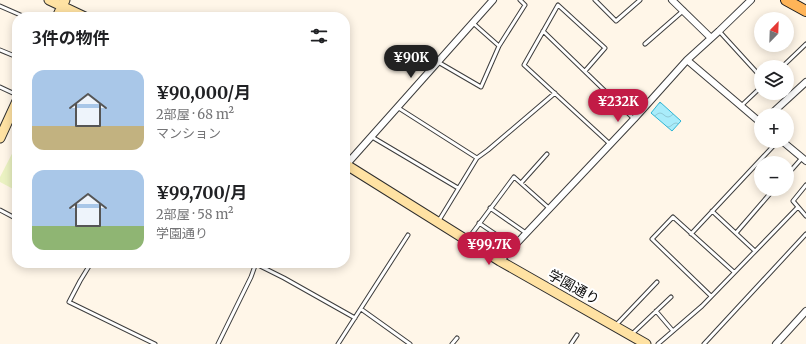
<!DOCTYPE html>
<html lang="ja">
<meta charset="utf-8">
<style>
:root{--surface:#fff;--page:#f2f2f2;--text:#202124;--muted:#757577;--accent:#c21b46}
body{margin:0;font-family:Merriweather,"Noto Sans JP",serif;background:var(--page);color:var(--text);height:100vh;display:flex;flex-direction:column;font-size:15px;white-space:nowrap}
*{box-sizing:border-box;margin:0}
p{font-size:13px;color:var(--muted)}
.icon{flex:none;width:22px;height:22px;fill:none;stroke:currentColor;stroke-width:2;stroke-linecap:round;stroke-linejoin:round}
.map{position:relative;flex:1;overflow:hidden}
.details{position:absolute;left:12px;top:12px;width:338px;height:256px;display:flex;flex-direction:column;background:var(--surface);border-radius:16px;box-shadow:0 2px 10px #0003}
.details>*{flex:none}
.needle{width:26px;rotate:23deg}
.controls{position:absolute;left:754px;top:12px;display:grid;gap:8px}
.controls a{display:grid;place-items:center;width:40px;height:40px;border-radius:50%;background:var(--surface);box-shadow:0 2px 10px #0003;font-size:20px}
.price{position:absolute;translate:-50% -34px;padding:0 9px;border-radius:14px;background:var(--accent);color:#fff;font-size:13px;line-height:26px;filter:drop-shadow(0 1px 2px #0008)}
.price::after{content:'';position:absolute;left:50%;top:24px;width:12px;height:9px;margin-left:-6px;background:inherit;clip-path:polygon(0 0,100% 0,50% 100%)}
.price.on{background:#222;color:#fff}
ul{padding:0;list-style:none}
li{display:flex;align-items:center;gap:12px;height:100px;padding:0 20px}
li span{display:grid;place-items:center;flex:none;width:112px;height:80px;border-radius:12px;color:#555}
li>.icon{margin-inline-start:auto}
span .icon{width:48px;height:48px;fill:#fffc;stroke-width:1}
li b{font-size:17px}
h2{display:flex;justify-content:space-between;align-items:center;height:48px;padding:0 20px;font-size:17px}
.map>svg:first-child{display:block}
.pitch{fill:#ebf2c2}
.water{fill:url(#water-waves);stroke:#2cb5d5}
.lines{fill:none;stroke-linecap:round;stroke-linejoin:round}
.lane-casing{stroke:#3d3d3d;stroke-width:5}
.street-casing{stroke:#3d3d3d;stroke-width:8}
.secondary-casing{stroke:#2c2c2c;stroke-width:11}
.primary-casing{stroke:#1b1b1b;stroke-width:12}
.lane{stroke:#fff;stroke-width:3}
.street{stroke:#fff;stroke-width:6}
.secondary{stroke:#ffe2a3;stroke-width:9}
.primary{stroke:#ffb458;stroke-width:10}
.labels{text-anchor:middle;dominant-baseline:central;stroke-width:4;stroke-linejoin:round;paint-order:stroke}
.street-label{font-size:14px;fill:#0a0a0a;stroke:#fff}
</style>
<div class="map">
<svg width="806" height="344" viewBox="0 0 806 344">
<defs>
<pattern id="water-waves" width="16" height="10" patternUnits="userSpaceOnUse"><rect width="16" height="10" fill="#a9ecfa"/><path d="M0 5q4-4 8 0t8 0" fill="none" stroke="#90c9d5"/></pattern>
</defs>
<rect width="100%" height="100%" fill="#fff6e8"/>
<!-- pitch -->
<path class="pitch" d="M17 144V191L0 182V177Z"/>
<!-- water -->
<path class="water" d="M660 102 681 121 672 131 651 113Z"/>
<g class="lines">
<defs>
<path id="lane" d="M595 0 616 21 640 0
M0 6 25 17
M473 23 499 46
M543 31 634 119
M719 31 761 77
M645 44 684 10
M0 50 17 57
M438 62 481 87 499 46 525 5 520 0
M782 67 806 44
M585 71 605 48 558 5 524 65 610 144
M0 87 17 95
M741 106 761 87
M397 107 477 158
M372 137 458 188
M787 175 802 158
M521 183 547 154
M806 185 793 201 806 216
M490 208 526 233
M0 210 17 219
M712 211 755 251
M438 222 477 158 488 150 555 93
M479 223 513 246
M736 233 774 189
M691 234 778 141
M468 239 514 177 550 209
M91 263 80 281 69 302 155 344
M256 264 284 278 355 318
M711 296 652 239 673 217 734 272
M361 309 410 344
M656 311 673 331
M616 325 657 282
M632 334 671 297
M218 344 251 277 256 263
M338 344 408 235
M452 344 457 338
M571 344 577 335
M658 344 702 306 798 207
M704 344 806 234"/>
<path id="street" d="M672 0 711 38
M687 60 761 123
M770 115 806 82
M782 141 806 161
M346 165 493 0
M500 261 634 119 687 60 719 31 751 0
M776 344 806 311"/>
<path id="secondary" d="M49 0 85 17
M57 17 65 0
M0 138 17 101
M345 164 500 261 646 344"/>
<path id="primary" d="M786 0 806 11"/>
</defs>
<!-- lane casing -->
<use href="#lane" class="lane-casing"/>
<!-- street casing -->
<use href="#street" class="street-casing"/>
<!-- secondary casing -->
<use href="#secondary" class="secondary-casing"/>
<!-- primary casing -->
<use href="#primary" class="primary-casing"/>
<!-- lane -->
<use href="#lane" class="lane"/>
<!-- street -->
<use href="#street" class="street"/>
<!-- secondary -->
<use href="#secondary" class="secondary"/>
<!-- primary -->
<use href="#primary" class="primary"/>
</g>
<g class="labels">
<!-- street labels -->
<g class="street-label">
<text transform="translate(574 287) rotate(29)">学園通り</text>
</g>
</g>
</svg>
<div class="controls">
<a><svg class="needle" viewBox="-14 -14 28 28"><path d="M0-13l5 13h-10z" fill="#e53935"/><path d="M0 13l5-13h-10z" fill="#757577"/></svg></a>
<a><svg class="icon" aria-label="layers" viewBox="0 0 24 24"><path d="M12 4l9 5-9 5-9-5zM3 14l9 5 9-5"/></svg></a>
<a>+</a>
<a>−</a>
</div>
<b class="price on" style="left:411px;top:79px">¥90K</b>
<b class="price" style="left:618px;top:123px">¥232K</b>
<b class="price" style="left:489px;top:266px">¥99.7K</b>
<section class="details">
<h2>3件の物件<svg class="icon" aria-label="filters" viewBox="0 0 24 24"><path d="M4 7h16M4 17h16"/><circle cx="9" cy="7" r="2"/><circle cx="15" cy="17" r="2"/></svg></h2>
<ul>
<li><span style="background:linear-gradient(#a9c7e8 70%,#c2b280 0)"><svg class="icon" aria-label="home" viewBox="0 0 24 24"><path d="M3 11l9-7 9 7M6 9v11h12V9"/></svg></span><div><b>¥90,000/月</b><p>2部屋 · 68 m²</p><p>マンション</p></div></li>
<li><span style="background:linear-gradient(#a9c7e8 70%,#8fb573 0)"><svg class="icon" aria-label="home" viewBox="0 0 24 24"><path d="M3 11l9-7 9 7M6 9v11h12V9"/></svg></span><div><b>¥99,700/月</b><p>2部屋 · 58 m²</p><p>学園通り</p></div></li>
</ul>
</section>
</div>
